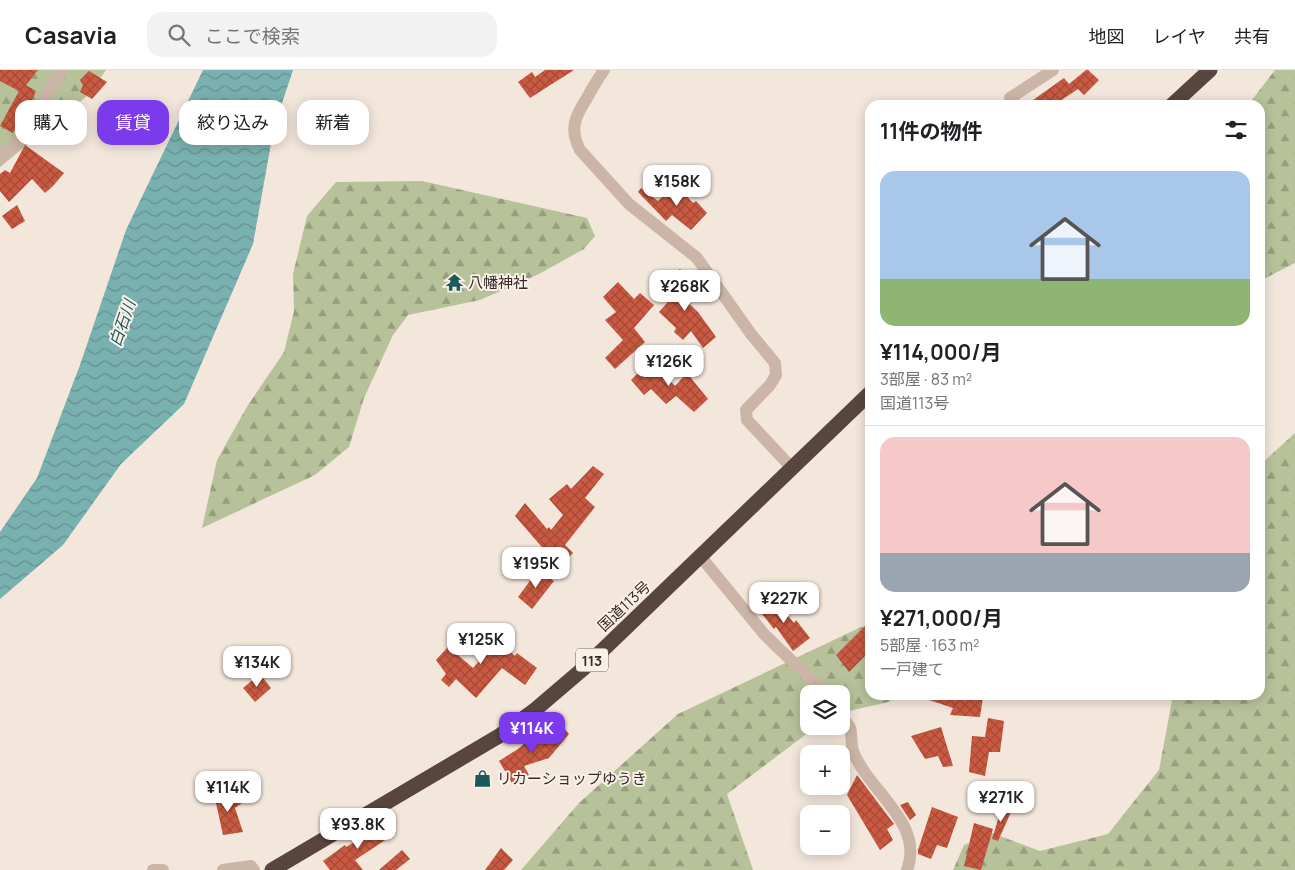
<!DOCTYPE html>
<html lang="ja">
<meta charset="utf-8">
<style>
:root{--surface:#fff;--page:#f2f2f2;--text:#202124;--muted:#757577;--line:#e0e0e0;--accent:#7c3aed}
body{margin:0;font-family:Manrope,"Noto Sans JP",sans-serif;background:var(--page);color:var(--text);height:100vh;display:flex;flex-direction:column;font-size:19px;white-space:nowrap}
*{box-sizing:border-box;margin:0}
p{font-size:16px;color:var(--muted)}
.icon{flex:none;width:28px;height:28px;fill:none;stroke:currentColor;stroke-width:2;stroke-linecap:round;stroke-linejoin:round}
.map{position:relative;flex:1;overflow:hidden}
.side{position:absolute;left:865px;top:30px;width:400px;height:600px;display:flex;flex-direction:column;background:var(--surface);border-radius:15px;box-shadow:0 2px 12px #0003}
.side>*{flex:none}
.hud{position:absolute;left:15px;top:30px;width:475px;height:45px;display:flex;gap:10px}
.buttons{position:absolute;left:800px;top:615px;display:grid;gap:10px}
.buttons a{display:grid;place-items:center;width:50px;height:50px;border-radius:10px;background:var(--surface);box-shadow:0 2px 12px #0003;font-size:25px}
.price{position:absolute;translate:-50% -42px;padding:0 11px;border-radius:10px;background:#fff;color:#222;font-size:16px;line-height:32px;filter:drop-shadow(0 1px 2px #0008)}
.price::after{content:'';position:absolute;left:50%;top:30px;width:15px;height:11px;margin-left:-8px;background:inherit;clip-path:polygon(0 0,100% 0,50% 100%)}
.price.current{background:var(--accent);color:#fff}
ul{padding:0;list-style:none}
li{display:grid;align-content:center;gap:10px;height:265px;padding:0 15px}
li+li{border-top:1px solid var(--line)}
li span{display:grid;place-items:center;height:155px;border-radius:15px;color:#555}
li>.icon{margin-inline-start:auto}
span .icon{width:90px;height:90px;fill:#fffc;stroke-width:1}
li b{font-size:21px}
h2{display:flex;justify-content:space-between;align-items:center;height:60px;padding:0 15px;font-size:21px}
.pill{padding:0 18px;border-radius:15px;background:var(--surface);box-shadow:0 2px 12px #0003;font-size:18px;line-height:45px}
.pill.current{background:var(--accent);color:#fff}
header{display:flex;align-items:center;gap:30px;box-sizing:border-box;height:70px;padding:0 25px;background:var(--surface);border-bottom:1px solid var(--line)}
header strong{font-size:24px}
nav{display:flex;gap:28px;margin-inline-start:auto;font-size:18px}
.search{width:350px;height:45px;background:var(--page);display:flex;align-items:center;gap:12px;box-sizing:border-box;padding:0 18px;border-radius:15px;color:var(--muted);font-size:19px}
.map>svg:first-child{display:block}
.forest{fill:url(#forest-firs)}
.water{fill:url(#water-waves)}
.building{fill:url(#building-cross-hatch)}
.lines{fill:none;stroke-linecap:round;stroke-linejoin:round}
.minor{stroke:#cbb5a6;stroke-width:12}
.highway{stroke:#58453e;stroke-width:15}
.labels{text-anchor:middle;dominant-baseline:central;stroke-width:4;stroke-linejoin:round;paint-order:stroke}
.shield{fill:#faf0e7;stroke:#726661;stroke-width:1}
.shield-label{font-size:14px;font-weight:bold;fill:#372b27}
.poi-label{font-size:15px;fill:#372b27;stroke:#faf0e7;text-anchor:start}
.street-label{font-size:15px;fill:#372b27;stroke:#faf0e7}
.water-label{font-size:16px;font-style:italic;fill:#1b5a5a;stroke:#faf0e7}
</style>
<header>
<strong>Casavia</strong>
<div class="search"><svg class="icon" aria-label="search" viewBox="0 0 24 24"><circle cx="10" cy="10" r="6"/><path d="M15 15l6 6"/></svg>ここで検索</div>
<nav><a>地図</a><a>レイヤ</a><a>共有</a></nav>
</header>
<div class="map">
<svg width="1295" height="800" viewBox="0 0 1295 800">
<defs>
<pattern id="forest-firs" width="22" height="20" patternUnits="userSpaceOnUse" patternTransform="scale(1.25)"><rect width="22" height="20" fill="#b7c29a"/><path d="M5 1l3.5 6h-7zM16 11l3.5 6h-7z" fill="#969e7e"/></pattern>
<pattern id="water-waves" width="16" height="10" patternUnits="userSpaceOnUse" patternTransform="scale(1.25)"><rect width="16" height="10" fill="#79b1b0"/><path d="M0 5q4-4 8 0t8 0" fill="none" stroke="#64908f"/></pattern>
<pattern id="building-cross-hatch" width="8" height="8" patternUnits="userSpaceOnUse" patternTransform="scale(1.25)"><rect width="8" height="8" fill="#ca5941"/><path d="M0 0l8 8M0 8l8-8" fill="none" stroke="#a54a36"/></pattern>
</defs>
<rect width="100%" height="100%" fill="#f3e6db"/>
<!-- forest -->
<path class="forest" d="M0 0H106L87 26 0 97Z
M1275 0H1295V193L1260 211V35H1248Z
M422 111 587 148 595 166 584 179 539 204 480 230 408 245 393 265 364 328 349 377 315 405 202 458 217 390 248 335 284 282 294 241 293 204 307 146 336 112Z
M1295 363V800H953L964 775 992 763 1040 781 1108 764 1159 700 1173 625H1260V395Z
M870 554V625H898L888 632 841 643V624H809V656H817L727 724 753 800H521L579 733 678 644 859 558Z"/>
<!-- water -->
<path class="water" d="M203 0H293L274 57 253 174 184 334 121 394 63 475 0 529V462L37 408 80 295 126 160Z"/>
<!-- building -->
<path class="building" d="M0 0H38L26 15 36 21 27 42 13 63 0 56 19 21 0 11Z
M545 0H574L530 28 518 12 532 2 535 7Z
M1086 0H1088L1099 10 1084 25 1078 19 1054 35H1026L1064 8 1069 14Z
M89 1 107 12 92 29 80 22 83 15 80 10Z
M25 75 64 103 53 116 45 123 32 109 9 132 0 121V104L5 100 10 103Z
M676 115 693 133 696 131 707 143 691 160 672 145 666 151 638 122 641 118 658 131Z
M17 135 25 151 12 159 2 146Z
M680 199 693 215 680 225 698 242 716 267 703 278 691 261 683 270 674 262 676 258 659 242 676 223 665 211Z
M618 212 634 229 640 223 654 235 634 258 645 272 615 299 605 288 623 270 605 250 616 242 603 227Z
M651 290 675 316 687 303 708 329 694 342 676 326 666 334 651 319 644 325 631 310Z
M593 396 604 404 585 428 595 437 565 475 573 483 559 497 515 446 525 433 547 459 549 457 551 460 563 445 549 429 567 414 571 419Z
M538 500 554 511 532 539 518 527Z
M772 527 794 553 796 550 810 568 793 581 776 557 774 559 758 539Z
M870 551V581L849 602 836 585Z
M467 556 477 564 458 585 473 598 498 570 515 586 517 583 537 598 525 615 502 598 476 628 456 609 449 617 441 610 446 604 436 590Z
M260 604 271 618 255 632 243 618Z
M920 625H959L971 629 973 625H975L983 627 980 647 950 645 953 638 920 627Z
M988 648 1004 651 1000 682H989L985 706 969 702 972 666 985 667Z
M562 656 569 664 549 688 524 696 529 705 512 713 499 691 518 679 541 659 550 671Z
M941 657 953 696 943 697 938 686 925 689 911 666Z
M857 705 894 754 887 759 893 770 880 780 847 725Z
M228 722 242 733 235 738 243 762 223 765 214 724Z
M908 732 916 745 910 750 900 735Z
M932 737 958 747 947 778 937 775 931 789 918 784V780Z
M1002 737 1012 740 998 771 992 769Z
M388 752 396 763 355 790 363 800H330L323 791 345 775 346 777 368 764 369 766Z
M974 753 993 759 981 800 964 796Z
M501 778 513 790 504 800H485Z
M402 780 410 789 396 800H379Z"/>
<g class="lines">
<!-- minor -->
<path class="minor" d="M604 0C598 9 592 18 587 28 575 47 569 58 580 80L629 134 697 188 751 264 775 293 776 305 770 315 746 340 747 350 792 398
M1016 35 1010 28 1053 0
M0 88 16 74 42 35 52 15 63 0
M701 487 764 564 826 624
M841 645C844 649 848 654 850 658 852 665 851 674 853 681 868 721 925 753 907 800
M153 800H163
M223 800 251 796 254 800"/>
<!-- highway -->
<path class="highway" d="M1172 35 1210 0
M272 800 499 666 536 639 584 598 870 323"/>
</g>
<!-- icons -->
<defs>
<symbol id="temple-bare" viewBox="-9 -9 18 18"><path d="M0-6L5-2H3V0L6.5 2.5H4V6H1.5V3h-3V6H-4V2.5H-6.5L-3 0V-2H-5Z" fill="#1b5a5a" stroke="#faf0e7" stroke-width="2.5" paint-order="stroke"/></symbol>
<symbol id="shop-bare" viewBox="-9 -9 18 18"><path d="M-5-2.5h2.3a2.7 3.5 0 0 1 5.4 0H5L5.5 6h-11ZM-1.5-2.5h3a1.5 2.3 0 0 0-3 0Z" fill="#1b5a5a" stroke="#faf0e7" stroke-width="2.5" paint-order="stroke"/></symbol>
</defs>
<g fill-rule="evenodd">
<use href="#temple-bare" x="442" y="200" width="25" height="25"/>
<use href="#shop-bare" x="470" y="696" width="25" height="25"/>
</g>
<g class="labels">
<!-- shield labels -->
<rect class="shield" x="576" y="578.5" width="32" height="23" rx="4"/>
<g class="shield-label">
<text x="592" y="590">113</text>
</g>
<!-- poi labels -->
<g class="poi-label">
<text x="468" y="212">八幡神社</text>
<text x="497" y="708">リカーショップゆうき</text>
</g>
<!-- street labels -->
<g class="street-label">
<text transform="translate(624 536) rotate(-43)">国道113号</text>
</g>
<!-- water labels -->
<g class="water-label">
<text transform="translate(122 253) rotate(-71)">白石川</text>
</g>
</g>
</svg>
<div class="buttons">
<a><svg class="icon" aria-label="layers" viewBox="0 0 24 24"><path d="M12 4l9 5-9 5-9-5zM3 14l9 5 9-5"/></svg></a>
<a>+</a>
<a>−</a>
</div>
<b class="price" style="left:677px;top:137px">¥158K</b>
<b class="price" style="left:685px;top:242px">¥268K</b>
<b class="price" style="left:669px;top:317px">¥126K</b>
<b class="price" style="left:536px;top:519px">¥195K</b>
<b class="price" style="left:784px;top:554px">¥227K</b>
<b class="price" style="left:481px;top:595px">¥125K</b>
<b class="price" style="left:257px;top:618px">¥134K</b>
<b class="price current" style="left:532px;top:684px">¥114K</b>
<b class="price" style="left:228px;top:743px">¥114K</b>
<b class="price" style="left:1001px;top:753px">¥271K</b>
<b class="price" style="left:358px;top:780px">¥93.8K</b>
<div class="hud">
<a class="pill">購入</a>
<a class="pill current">賃貸</a>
<a class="pill">絞り込み</a>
<a class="pill">新着</a>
</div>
<section class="side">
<h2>11件の物件<svg class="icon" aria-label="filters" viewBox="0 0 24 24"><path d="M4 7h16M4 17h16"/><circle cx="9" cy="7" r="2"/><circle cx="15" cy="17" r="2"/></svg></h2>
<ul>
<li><span style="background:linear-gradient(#a9c7e8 70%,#8fb573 0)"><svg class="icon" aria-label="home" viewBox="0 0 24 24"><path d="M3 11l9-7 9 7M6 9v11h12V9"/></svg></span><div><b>¥114,000/月</b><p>3部屋 · 83 m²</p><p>国道113号</p></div></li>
<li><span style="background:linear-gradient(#f6c9c9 75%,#9aa5b1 0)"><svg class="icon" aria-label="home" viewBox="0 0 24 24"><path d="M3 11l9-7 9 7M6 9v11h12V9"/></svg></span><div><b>¥271,000/月</b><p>5部屋 · 163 m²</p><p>一戸建て</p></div></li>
</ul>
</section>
</div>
